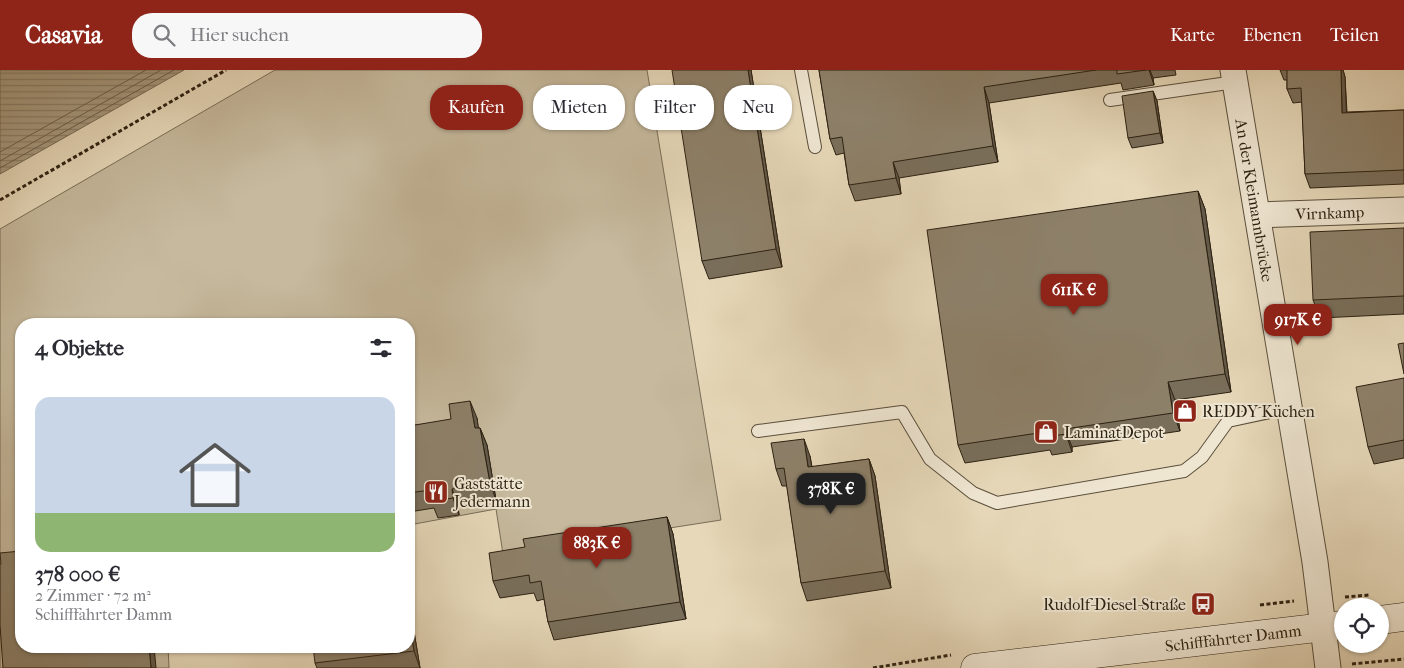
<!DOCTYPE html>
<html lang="de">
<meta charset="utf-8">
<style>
:root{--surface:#fff;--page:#f7f7f7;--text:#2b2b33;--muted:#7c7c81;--accent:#8f2418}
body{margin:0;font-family:"IM FELL French Canon",serif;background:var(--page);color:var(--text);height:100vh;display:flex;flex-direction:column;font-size:19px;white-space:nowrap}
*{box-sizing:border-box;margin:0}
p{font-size:16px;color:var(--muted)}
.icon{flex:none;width:28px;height:28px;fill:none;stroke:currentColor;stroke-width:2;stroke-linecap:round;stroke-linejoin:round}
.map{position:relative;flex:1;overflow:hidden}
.side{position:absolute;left:15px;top:248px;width:400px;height:335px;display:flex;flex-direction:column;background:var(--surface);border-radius:20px;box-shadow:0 1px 4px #0004}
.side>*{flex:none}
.guide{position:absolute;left:430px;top:15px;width:475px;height:45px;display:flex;gap:10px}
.controls{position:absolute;left:1334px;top:528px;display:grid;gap:10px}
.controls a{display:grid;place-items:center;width:55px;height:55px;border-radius:50%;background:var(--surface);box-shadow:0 1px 4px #0004;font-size:25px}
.price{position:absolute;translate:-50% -42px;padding:0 11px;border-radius:10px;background:var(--accent);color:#fff;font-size:16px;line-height:32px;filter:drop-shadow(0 1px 2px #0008)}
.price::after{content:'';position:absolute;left:50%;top:30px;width:15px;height:11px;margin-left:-8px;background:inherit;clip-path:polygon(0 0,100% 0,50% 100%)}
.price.current{background:#222;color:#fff}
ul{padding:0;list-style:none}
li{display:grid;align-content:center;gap:10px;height:265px;padding:0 20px}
li span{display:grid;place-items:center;height:155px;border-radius:15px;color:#555}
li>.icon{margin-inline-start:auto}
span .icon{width:90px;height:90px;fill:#fffc;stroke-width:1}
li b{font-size:21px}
h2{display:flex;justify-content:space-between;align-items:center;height:60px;padding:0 20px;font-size:21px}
.pill{padding:0 18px;border-radius:20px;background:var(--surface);box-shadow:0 1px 4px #0004;font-size:18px;line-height:45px}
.pill.current{background:var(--accent);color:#fff}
header{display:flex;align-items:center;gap:30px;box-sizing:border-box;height:70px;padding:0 25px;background:var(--accent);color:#fff}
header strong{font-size:24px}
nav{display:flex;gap:28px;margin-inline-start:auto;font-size:18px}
.search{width:350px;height:45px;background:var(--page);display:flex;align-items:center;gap:12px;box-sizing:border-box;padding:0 18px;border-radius:20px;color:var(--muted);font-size:19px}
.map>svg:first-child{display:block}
.park{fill:#c6b99d;stroke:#796d58}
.water{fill:url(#water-rules);stroke:#766a54}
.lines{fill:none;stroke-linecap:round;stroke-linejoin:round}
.shore{stroke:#6a5e49;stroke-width:1}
.service-casing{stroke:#5a4f3c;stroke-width:14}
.minor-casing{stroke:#5a4f3c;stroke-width:27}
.secondary-casing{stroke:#2c2112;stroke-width:29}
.path{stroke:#2c2112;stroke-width:3;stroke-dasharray:4 2.5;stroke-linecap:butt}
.service{stroke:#efe6d2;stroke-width:12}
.minor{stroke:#efe6d2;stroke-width:25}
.secondary{stroke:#efe6d2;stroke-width:28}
.wall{fill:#796e5a;stroke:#2c2112}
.shaded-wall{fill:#635a4a;stroke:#2c2112}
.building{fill:#8d8069;stroke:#2c2112}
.labels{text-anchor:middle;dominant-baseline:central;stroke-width:4;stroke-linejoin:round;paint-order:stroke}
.street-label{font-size:16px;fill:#2c2112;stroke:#efe6d2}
.poi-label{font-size:16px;fill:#2c2112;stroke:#efe6d2;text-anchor:start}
</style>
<header>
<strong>Casavia</strong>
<div class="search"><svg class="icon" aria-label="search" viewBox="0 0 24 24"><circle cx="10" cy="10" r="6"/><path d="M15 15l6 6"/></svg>Hier suchen</div>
<nav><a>Karte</a><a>Ebenen</a><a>Teilen</a></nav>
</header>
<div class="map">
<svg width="1404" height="598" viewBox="0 0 1404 598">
<defs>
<pattern id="water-rules" width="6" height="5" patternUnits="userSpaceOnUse" patternTransform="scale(1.25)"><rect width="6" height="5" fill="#a79a80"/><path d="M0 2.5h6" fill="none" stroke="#887d67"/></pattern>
</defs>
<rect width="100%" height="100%" fill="#e6d8b9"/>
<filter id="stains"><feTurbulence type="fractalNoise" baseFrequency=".004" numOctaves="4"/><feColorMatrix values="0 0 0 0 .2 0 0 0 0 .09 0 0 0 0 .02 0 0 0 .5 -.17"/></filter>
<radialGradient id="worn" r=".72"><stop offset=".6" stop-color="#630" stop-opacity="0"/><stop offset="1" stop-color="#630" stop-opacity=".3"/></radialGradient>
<!-- park -->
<path class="park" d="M275 0H647L721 450 503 484 496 439 409 455V254H21V576H168L169 598H0V159Z"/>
<!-- water -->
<path class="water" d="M0 0H184L0 104Z"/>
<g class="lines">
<!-- shore -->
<path class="shore" d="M0 82 146 0
M0 91 161 0
M0 98 174 0"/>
<defs>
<path id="service" d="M801 0 815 77
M1110 30 1235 12
M758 361 902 342 930 389 973 423 997 433 1184 401 1202 387 1228 351 1288 338"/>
<g id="minor">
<path id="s1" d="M1233 0 1315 492 1328 598"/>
<path id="s2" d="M1258 145 1404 140"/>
</g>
<g id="secondary">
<path d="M1380 550 1404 547"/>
<path id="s3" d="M975 598 1342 555"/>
</g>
</defs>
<!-- service casing -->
<use href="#service" class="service-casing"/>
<!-- minor casing -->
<use href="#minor" class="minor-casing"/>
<!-- secondary casing -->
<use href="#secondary" class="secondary-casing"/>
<!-- path -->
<path class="path" d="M0 130 226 0
M1345 527 1369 525
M1260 535 1294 531
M1352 594 1404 589
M873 598 951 585"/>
<!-- service -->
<use href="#service" class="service"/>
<!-- minor -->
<use href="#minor" class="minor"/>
<!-- secondary -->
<use href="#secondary" class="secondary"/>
</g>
<!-- wall -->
<path class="wall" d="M751 0 782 197 709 209 702 191Z
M819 0H1175L1176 5 1153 8 1154 15 1123 20 1121 13 989 33 998 92 899 108 901 124 855 131 849 115 844 83 836 85 830 69Z
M1280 0H1343L1345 7 1347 42 1404 40V114L1310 118 1305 104 1302 32 1293 33 1287 19V10H1284Z
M1153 21 1157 31 1163 73 1132 78 1128 68Z
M1198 121 1205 139 1231 322 1175 330 1180 361 1072 377V382L1052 385 1050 380 965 393 958 375Z
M1404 158V244L1320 248 1313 230Z
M1404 308V388L1374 394 1368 377Z
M477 348 478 358H480L487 375 496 430 458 436 459 445 438 448 434 438 409 442V356Z
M810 386 812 397 869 389 875 406 891 518 807 531 801 513 787 416H782L776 399Z
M667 447 673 464 686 549 554 570 548 552 544 529 537 531 534 523 500 528 493 511 525 477Z
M409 531 420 598H317L315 593 409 576Z"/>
<!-- shaded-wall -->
<path class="shaded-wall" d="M748 0H751L782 197 776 179Z
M1149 0H1150L1153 8 1154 15Z
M1341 0H1343L1345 7 1347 57 1342 43Z
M984 17 989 33 998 92 993 76Z
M1153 21 1157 31 1163 73 1160 63Z
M893 92 899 108 901 124 896 108Z
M1198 121 1205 139 1231 322 1225 304Z
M1168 312 1175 330 1180 361 1173 343Z
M470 331 477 348 481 376 475 358Z
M480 358 487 375 496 430 490 413Z
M1065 359 1072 377V382L1066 364Z
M804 369 810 386 815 415 808 397Z
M869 389 875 406 891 518 885 501Z
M452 419 458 436 459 445 453 428Z
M667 447 673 464 686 549 680 532Z
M409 531 420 598 414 581 409 552Z
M149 576H154L156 598H151Z"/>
<!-- building -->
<path class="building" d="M672 0H748L776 179 702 191Z
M819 0H1096L984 17 993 76 893 92 896 108 849 115 842 67 830 69Z
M1117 0H1146L1117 4Z
M1287 0H1341L1342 43 1404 40V100L1305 104 1301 18 1287 19Z
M1153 21 1160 63 1128 68 1122 26Z
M1198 121 1225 304 1168 312 1173 343 1065 359 1066 364 1046 367 1045 362 958 375 927 160Z
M1404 158V226L1313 230 1310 162Z
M1404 273V304L1398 274Z
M1404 308V370L1368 377 1356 317Z
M470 331 475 358H480L490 413 452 419 453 428 432 431 430 420 409 423V356L451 349 449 334Z
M804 369 808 397 869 389 885 501 801 513 784 398 776 399 771 373Z
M667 447 680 532 548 552 541 511 530 513 529 505 493 511 489 483 525 477 523 469Z
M21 481V576H149L151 598H3L0 555V494H1L0 483Z
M409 552 414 581 315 593 313 576H409Z"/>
<!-- icons -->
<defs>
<symbol id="shop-square" viewBox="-11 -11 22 22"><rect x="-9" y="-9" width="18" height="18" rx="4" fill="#8f2418" stroke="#efe6d2"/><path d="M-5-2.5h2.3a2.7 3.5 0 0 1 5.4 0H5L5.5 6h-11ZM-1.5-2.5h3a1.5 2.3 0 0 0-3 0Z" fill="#fff"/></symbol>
<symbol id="restaurant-square" viewBox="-11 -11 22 22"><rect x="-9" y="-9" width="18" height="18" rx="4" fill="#8f2418" stroke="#efe6d2"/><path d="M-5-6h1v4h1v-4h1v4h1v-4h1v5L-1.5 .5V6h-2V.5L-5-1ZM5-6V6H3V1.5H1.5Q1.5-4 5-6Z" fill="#fff"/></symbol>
<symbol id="bus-square" viewBox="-11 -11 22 22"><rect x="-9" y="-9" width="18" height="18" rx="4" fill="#8f2418" stroke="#efe6d2"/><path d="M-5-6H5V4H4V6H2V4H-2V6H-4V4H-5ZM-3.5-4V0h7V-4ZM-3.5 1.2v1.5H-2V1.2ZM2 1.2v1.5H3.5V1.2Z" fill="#fff"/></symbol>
</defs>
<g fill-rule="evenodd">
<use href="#shop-square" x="1171" y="327" width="28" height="28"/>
<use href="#shop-square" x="1032" y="348" width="28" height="28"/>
<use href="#restaurant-square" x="422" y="408" width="28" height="28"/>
<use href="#bus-square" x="1189" y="520" width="28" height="28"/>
</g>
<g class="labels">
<!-- street labels -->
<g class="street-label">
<text stroke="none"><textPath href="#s1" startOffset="132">An der Kleimannbrücke</textPath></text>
<text stroke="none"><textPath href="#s2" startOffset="72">Virnkamp</textPath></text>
<text stroke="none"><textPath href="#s3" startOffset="260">Schifffahrter Damm</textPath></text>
</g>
<!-- poi labels -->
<g class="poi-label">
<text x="1202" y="341">REDDY Küchen</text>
<text x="1064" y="362">LaminatDepot</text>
<text x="454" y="413">Gaststätte<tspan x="454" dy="18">Jedermann</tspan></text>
<text x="1186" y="534" text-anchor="end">Rudolf-Diesel-Straße</text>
</g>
</g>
<rect width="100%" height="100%" filter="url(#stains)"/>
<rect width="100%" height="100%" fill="url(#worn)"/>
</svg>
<div class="controls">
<a><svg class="icon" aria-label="locate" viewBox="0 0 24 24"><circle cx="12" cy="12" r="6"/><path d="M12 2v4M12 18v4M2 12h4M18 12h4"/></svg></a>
</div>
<b class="price" style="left:1074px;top:246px">611K €</b>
<b class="price" style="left:1298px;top:276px">917K €</b>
<b class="price current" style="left:831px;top:445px">378K €</b>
<b class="price" style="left:597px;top:499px">883K €</b>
<div class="guide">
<a class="pill current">Kaufen</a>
<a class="pill">Mieten</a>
<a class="pill">Filter</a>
<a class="pill">Neu</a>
</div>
<section class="side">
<h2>4 Objekte<svg class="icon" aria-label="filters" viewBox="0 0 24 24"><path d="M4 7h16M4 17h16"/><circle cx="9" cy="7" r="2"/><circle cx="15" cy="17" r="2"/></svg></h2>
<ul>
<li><span style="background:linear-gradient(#c9d6e8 75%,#8fb573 0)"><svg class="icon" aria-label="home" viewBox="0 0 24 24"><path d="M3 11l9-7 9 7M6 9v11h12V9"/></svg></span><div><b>378 000 €</b><p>2 Zimmer · 72 m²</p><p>Schifffahrter Damm</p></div></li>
</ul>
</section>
</div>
